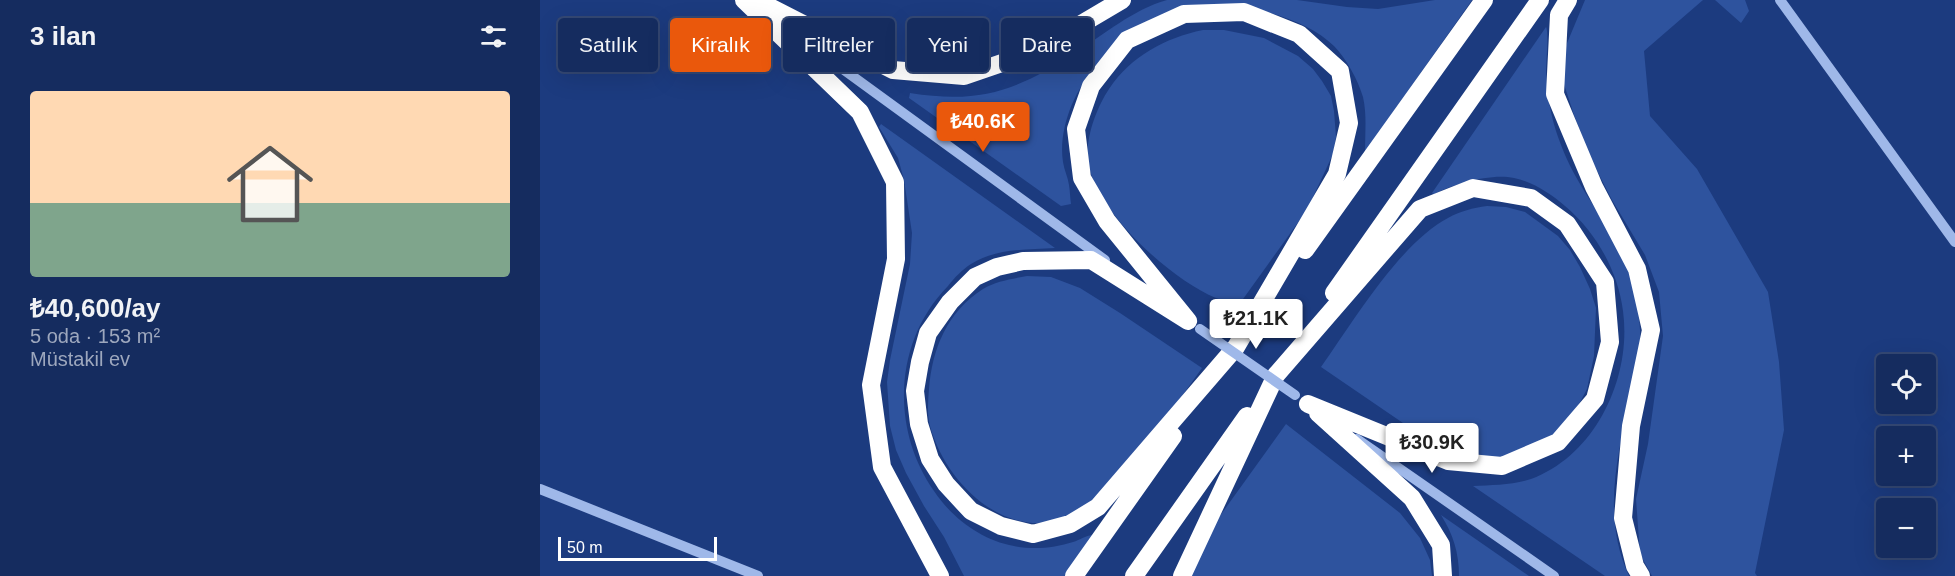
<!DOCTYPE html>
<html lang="tr">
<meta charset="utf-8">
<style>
:root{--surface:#152c5f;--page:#223868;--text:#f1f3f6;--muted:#9da7bd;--line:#344874;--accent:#ea580c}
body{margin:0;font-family:Arial,sans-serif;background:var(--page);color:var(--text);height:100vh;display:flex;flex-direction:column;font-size:22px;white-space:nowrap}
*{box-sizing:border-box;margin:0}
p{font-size:20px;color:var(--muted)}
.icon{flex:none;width:33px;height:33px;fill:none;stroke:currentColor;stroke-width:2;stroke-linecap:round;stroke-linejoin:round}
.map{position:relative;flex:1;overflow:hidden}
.sheet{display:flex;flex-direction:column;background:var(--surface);width:540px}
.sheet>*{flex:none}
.hud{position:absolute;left:18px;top:18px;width:570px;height:54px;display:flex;gap:12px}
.fabs{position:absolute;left:1336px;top:354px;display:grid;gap:12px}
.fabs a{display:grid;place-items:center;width:60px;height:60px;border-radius:6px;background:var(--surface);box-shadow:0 6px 24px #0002,0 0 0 2px var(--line);font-size:30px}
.scale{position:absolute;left:18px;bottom:15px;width:159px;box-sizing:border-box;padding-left:6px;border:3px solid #fff;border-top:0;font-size:16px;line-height:21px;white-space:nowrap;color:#fff;-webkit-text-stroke:4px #1c3b7f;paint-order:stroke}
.price{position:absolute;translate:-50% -51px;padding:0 14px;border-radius:6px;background:#fff;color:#222;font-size:20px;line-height:39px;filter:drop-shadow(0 2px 3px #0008)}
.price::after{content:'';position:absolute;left:50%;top:36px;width:18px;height:14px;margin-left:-9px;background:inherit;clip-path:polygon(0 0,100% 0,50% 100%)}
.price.selected{background:var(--accent);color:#fff}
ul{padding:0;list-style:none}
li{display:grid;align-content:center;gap:12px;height:318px;padding:0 30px}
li+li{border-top:2px solid var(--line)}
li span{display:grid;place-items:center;height:186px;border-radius:6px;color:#555}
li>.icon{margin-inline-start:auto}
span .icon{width:108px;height:108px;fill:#fffc;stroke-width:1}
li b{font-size:26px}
h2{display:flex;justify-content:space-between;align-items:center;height:72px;padding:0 30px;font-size:26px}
.pill{padding:0 21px;border-radius:6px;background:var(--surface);box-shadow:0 6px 24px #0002,0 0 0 2px var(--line);font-size:21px;line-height:54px}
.pill.selected{background:var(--accent);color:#fff}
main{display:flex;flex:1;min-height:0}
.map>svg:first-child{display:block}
.green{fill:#2e539e}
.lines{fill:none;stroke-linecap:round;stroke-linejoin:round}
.minor{stroke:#9fb8e9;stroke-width:10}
.highway{stroke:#fff;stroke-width:18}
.minor-bridge{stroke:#9fb8e9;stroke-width:10}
</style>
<main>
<section class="sheet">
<h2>3 ilan<svg class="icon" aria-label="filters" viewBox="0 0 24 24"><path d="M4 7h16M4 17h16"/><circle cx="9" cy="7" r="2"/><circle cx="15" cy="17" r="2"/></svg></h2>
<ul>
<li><span style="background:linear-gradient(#ffd9b3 60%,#7fa58c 0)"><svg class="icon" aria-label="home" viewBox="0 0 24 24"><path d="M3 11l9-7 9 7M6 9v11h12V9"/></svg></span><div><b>₺40,600/ay</b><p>5 oda · 153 m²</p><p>Müstakil ev</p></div></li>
</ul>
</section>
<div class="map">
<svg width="1415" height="576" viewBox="0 0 1415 576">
<rect width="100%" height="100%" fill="#1c3b7f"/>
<!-- green -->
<path class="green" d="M627 0H757L807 7 838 9 895 0H932L825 152C825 133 827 115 823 97 818 80 806 58 794 46 763 15 695 0 653 7 644 9 634 18 626 23 602 38 579 52 556 67 534 90 518 130 523 162 524 170 528 177 529 185 530 191 530 197 531 204L521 206 369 98 370 93C440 104 476 91 535 53 565 34 592 10 627 0Z
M1045 0H1163L1104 51 1110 116 1157 169 1228 292 1239 362 1244 430 1215 573 1217 576H1112L1100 554 1096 499 1108 444 1123 336 1119 292 1105 255 1072 200 1050 157 1034 115 1022 78 1025 48Z
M1175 0H1205L1209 11 1201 23Z
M1006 27C1009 32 1006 63 1006 72 1007 92 1010 112 1016 131 1021 146 1028 163 1036 177 1052 206 1074 232 1087 263 1094 281 1099 310 1100 330 1101 351 1096 372 1091 393 1078 455 1061 515 1089 576H1065L933 486C952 485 972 485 991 479 1056 455 1092 377 1083 311 1078 271 1056 232 1025 206 1011 194 993 182 974 178 951 173 914 184 894 194L892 193Z
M663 30H684L724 38 758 56 773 69 782 81 791 96 794 111 796 137 793 154 767 210 698 306C691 303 683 301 676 298 632 280 564 218 550 171 542 146 555 110 569 89 591 56 625 38 663 30Z
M341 124 515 248C486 250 457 248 431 264 423 269 414 278 408 286 354 341 350 428 394 491 412 518 441 540 474 546 493 550 515 548 533 542 540 540 546 535 554 535L525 576H424L404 537 384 506 366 473 356 450 350 426 347 382 350 360 370 264 372 233 364 180 358 158 339 127Z
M947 206 966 207 985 212 1018 236 1030 250 1040 267 1050 289 1056 308 1054 356 1047 389 1038 406 1010 439 956 459 932 458 903 447 863 423 781 367C813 322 860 243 908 218 920 211 933 208 947 206Z
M487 276 511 277 540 288 580 313 662 368C647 389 632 410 617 431 609 442 602 455 593 465 581 478 566 490 552 501 546 505 540 512 533 515 469 545 406 485 390 426 387 414 388 402 389 389 392 349 407 312 443 289 456 281 472 279 487 276Z
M746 424 860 513 880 538 890 560 892 576H651L677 520Z
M901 515 989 576H919C919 553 913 534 901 515Z"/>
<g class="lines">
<!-- minor -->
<path class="minor" d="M1240 0 1415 242
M234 19 565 260
M817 439 1014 576
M0 489 218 576"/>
<!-- highway -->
<path class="highway" d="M204 0 320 112 355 182 356 259 331 385 342 467 400 576
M216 0 353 70 424 76 494 52 582 0
M1028 0 1019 15 1015 94 1054 187 1097 269 1111 330 1091 426 1083 518 1095 566 1101 576
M704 12 759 34 800 71 809 123 797 174 696 347 558 507 530 524 493 534 461 526 431 511 406 484 390 459 379 424 375 391 380 362 388 333 410 302 435 277 457 267 483 261 551 260 648 321 567 221 542 178 536 129 551 86 587 40 644 14Z
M765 250 944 0
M794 293 1000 0
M778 413 872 498 901 545 903 576
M534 576 633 436
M594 576 707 416
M642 576 736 375 880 209 933 188 991 198 1027 224 1065 282 1070 342 1055 399 1018 442 962 466 908 461 768 404"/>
<!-- minor-bridge -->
<path class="minor-bridge" d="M660 329 755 395"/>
</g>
</svg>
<div class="fabs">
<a><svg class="icon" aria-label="locate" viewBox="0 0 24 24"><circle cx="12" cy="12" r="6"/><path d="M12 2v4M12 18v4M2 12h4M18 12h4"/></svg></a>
<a>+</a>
<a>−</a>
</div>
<div class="scale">50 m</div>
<b class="price selected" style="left:443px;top:153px">₺40.6K</b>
<b class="price" style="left:716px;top:350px">₺21.1K</b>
<b class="price" style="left:892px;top:474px">₺30.9K</b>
<div class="hud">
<a class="pill">Satılık</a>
<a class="pill selected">Kiralık</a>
<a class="pill">Filtreler</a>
<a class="pill">Yeni</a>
<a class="pill">Daire</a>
</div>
</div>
</main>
